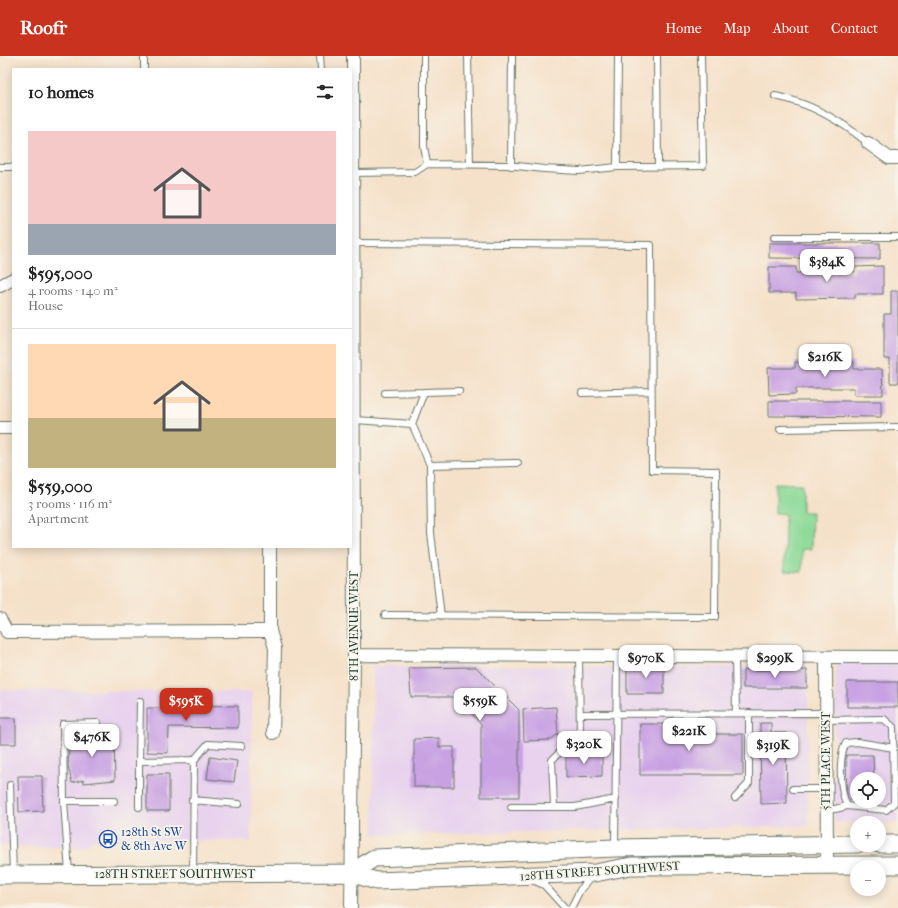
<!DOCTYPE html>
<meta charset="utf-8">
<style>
:root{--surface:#fff;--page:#f6f6f6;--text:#222;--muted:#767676;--line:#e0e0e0;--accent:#c8321e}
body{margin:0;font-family:"IM FELL French Canon",serif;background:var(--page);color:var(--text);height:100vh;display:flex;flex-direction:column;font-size:15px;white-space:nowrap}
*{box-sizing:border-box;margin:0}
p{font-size:13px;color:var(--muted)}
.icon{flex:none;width:22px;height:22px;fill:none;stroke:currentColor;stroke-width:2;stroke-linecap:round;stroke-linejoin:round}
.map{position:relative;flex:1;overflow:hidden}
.details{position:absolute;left:12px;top:12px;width:340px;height:480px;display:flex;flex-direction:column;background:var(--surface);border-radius:0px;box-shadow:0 2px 10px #0003}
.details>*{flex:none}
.controls{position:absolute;left:850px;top:716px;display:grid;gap:8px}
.controls a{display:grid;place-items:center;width:36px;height:36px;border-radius:50%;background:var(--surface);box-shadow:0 2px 10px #0003;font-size:20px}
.price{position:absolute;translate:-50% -34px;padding:0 9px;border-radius:8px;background:#fff;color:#222;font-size:13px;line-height:26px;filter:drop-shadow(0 1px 2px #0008)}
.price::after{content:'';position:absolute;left:50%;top:24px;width:12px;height:9px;margin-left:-6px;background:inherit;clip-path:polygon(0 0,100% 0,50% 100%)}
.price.active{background:var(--accent);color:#fff}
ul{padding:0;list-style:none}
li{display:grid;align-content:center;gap:8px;height:212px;padding:0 16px}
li+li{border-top:1px solid var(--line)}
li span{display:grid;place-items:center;height:124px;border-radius:0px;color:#555}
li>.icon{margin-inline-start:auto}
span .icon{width:72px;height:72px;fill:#fffc;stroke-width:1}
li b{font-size:17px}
h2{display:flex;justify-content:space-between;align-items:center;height:48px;padding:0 16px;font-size:17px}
header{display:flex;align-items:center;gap:24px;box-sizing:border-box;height:56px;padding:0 20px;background:var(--accent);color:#fff}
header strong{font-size:19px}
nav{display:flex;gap:22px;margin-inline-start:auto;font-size:14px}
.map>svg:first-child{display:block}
.built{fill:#e8d2ee;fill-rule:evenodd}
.green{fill:#8bd997;stroke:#558b66}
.building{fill:#c8a1e3}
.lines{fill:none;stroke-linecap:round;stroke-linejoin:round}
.lane-casing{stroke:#6a7668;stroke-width:8}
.street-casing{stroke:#6a7668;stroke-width:14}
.secondary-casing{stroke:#6a7668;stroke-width:19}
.lane{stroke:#fff;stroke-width:6}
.street{stroke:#fff;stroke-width:12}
.secondary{stroke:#fff;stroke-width:17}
.labels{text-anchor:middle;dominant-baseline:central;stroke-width:3.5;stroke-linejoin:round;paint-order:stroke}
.street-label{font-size:12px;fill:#1f3d34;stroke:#f7f3e8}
.transit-label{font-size:12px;fill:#164399;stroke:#f7f3e8;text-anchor:start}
</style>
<header>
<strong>Roofr</strong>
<nav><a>Home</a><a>Map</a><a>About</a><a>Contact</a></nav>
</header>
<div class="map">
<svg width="898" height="852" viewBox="0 0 898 852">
<rect width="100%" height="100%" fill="#f7f3e8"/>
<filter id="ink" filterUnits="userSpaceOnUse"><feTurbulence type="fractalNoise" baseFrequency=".025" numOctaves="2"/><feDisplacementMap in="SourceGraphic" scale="8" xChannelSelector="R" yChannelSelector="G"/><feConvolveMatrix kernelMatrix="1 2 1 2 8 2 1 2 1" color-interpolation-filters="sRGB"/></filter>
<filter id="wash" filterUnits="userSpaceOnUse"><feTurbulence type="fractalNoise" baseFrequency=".012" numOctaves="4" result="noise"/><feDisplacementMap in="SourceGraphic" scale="16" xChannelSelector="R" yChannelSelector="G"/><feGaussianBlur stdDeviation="0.9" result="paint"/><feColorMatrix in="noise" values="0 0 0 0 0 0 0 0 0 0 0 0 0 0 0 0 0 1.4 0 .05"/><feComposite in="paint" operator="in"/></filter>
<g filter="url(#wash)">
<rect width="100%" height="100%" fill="#f5e1c9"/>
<!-- built -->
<path class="built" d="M836 603H898V767H834ZM857 723H879V745H857Z
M373 610 808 611V770L374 779Z
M0 634 252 636 251 785 95 784 82 791 0 790Z"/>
<!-- green -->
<path class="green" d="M775 427 802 428V456H812L811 493H802V516L784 515 785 458 775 457Z"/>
<g id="blocks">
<!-- building -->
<path class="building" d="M769 187H880V203L769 202Z
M883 210V238H855V242L796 243V237H769V211H796V217L854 216V211Z
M891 235H898V327H890V303H884V258H891Z
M795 306H854V313H882L883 339H854V332H796V338L769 339 768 312H795Z
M769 345H881V361L769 360Z
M664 608V638H627V609Z
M476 611 519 654V741H481V668L456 641H411L409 612Z
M743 614H807V632H743Z
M847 626H898V651H847Z
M168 649 238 650V672L169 671 168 697 147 696V652H168Z
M556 651 558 678 550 684 524 685 523 653Z
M0 662H16V688H0Z
M760 667H771V677H786L787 747 761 748Z
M640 668H688V678H743V719H640Z
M114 678 115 724 84 727 83 724 72 727 68 710 70 679Z
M439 682V691H454V731H414V683Z
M566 698H602V720L566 721Z
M846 699H873L874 723H857V744H847Z
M210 701 237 705 234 726 207 723Z
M147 718H169V755H147Z
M18 720H42L43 755 19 756Z"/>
</g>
</g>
<g filter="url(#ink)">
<use href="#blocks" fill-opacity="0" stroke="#6a7668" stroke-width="1"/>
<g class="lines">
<defs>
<path id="lane" d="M144 0V13
M320 0 321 13
M424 0V90L427 108 508 109 544 113 579 115 617 111 703 110 701 0
M468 0 470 108
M657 0 658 110
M775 40C811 47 840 64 868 87
M511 110 512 0
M0 111H13
M617 111 618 0
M354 117 415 116 427 108
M774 181H898
M354 187 651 189 652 414 716 415 715 561 385 559
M424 336 459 335
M385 337 424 336 412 368
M582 337 651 335
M355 364 412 368 430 409 431 477 441 560
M780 373 898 371
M430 409 518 407
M735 600 736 657
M140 645 139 705 194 704 193 817
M580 658 826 657
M826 664 884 663 893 671 894 747 886 754 847 750 835 753H826
M194 704 208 688 241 690
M139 705V751
M10 729 13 818
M793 733H826
M735 742 749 727V657
M192 744 239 748
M64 745H114
M847 750C840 736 838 701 846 687L857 686 894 692
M511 751H575L616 743
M554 751 552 704 566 690 578 683 580 680 579 600
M615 791 617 600
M69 817 64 745 63 668 98 667
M535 825 544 829 565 852
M571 852 580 834 592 820"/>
<path id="street" d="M868 87 889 102H898
M0 230 13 223
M0 372H13
M270 491V575L275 592 273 677
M0 563 7 576 270 575
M354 599 898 601
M826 601 827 810
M351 852 354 601 353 0"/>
<path id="secondary" d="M879 788H898
M351 817 374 802 615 792 857 788
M0 819 351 817 376 825 595 817 631 810 898 809"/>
</defs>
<!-- lane casing -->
<use href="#lane" class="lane-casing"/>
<!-- street casing -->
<use href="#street" class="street-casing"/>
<!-- secondary casing -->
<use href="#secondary" class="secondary-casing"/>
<!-- lane -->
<use href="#lane" class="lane"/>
<!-- street -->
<use href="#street" class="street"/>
<!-- secondary -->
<use href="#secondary" class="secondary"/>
</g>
</g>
<!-- icons -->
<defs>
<symbol id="bus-ring" viewBox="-11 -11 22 22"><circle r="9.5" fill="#f7f3e8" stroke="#1a4fb4" stroke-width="1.5"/><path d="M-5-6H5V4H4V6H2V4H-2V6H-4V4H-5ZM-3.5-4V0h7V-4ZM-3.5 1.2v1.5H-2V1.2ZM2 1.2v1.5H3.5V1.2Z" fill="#1a4fb4"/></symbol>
</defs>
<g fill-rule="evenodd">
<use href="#bus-ring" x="98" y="773" width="20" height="20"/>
</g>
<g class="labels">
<!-- street labels -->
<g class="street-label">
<text transform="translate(354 570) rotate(-90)">8TH AVENUE WEST</text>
<text transform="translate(826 705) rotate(-90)">5TH PLACE WEST</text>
<text transform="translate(600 815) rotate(-4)">128TH STREET SOUTHWEST</text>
<text x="175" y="818">128TH STREET SOUTHWEST</text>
</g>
<!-- transit labels -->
<g class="transit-label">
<text x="121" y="776">128th St SW<tspan x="121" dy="14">&amp; 8th Ave W</tspan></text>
</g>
</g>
</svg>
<div class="controls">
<a><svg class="icon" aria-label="locate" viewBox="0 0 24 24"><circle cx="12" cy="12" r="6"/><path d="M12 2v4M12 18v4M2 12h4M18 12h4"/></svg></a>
<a>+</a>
<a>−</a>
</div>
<b class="price" style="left:827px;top:227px">$384K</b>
<b class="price" style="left:825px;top:322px">$216K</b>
<b class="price" style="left:646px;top:623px">$970K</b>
<b class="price" style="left:775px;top:623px">$299K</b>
<b class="price active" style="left:186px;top:666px">$595K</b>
<b class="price" style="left:480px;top:666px">$559K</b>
<b class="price" style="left:689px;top:696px">$221K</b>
<b class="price" style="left:92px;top:702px">$476K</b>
<b class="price" style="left:584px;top:709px">$320K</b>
<b class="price" style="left:773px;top:710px">$319K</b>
<section class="details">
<h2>10 homes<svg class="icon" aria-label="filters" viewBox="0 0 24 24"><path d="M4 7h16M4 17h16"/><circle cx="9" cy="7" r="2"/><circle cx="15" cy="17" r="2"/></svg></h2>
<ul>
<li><span style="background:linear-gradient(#f6c9c9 75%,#9aa5b1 0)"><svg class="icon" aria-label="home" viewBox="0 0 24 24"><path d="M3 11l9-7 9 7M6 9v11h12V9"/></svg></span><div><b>$595,000</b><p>4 rooms · 140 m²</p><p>House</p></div></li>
<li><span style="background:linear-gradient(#ffd9b3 60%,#c2b280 0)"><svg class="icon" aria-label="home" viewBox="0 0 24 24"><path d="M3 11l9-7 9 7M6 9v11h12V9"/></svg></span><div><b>$559,000</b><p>3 rooms · 116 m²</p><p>Apartment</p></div></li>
</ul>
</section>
</div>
